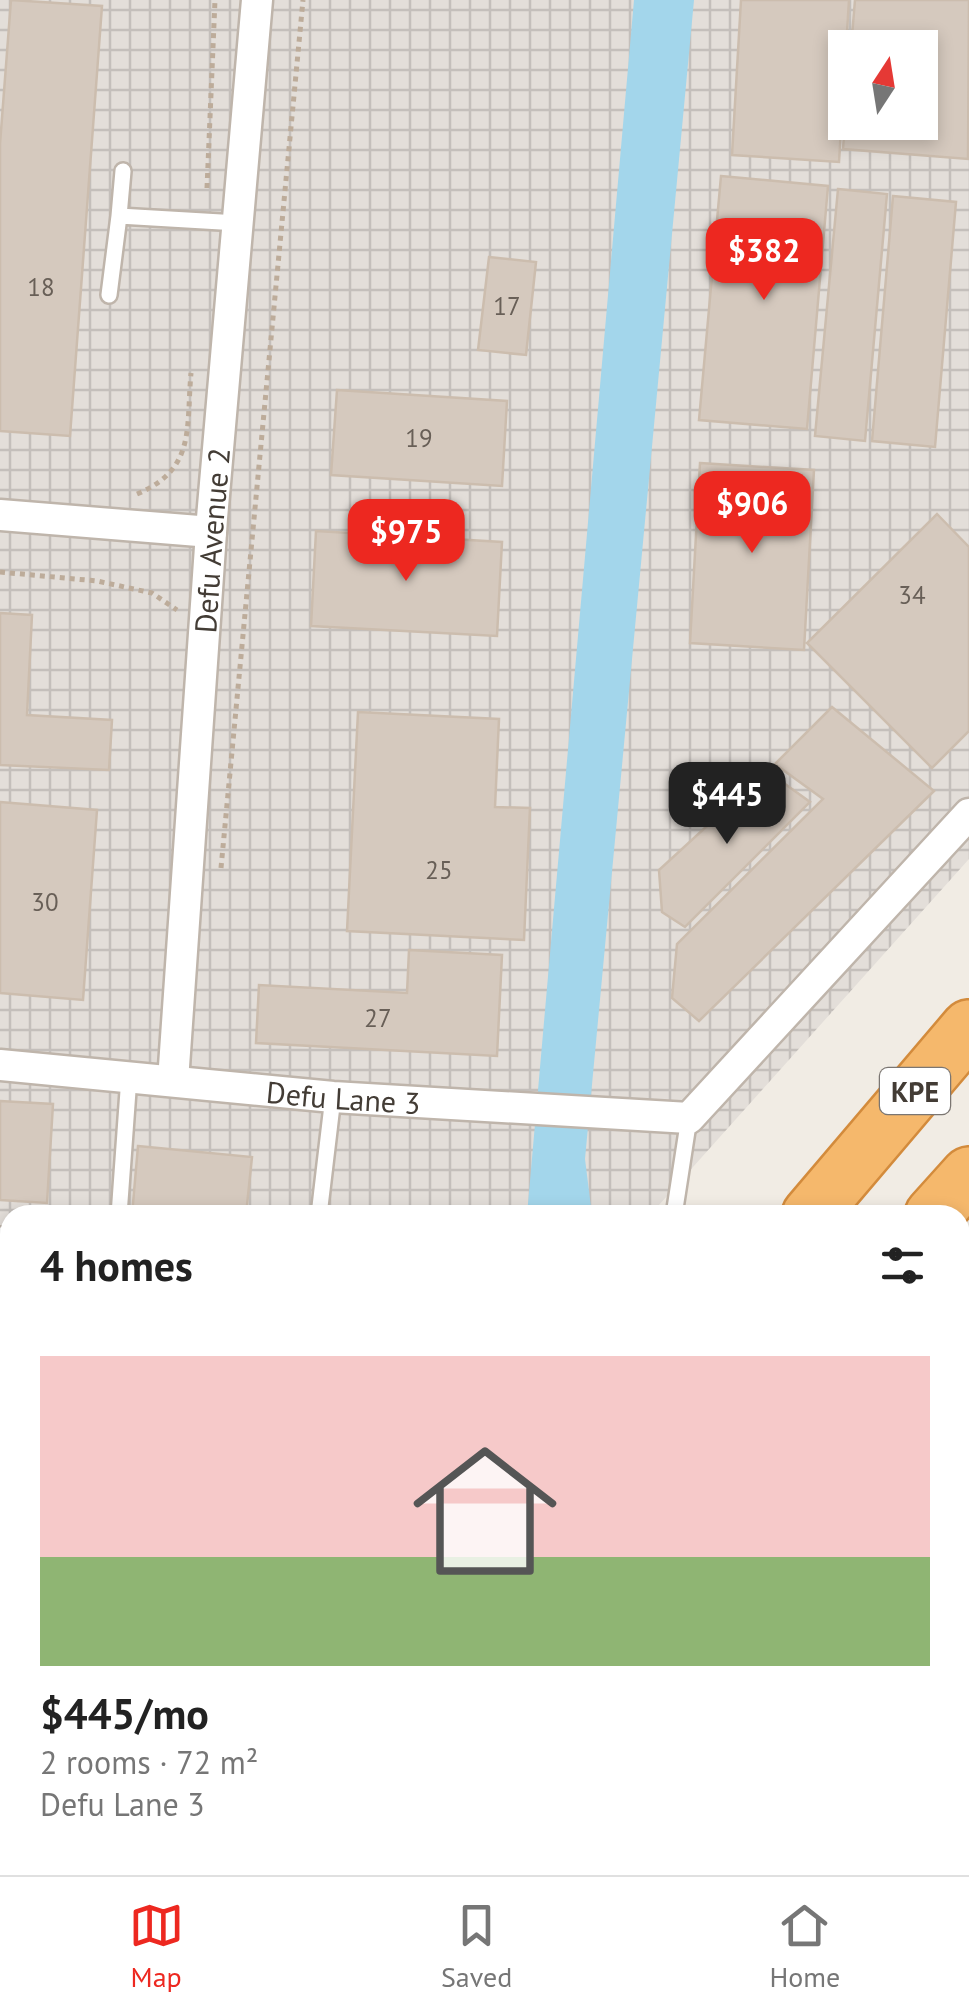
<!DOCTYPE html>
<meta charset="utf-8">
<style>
:root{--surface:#fff;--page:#f6f6f6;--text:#222;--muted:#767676;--line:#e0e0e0;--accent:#ed2820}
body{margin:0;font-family:"PT Sans",sans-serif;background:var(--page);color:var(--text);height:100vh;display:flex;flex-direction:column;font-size:38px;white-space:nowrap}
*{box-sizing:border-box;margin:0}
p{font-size:32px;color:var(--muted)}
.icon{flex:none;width:55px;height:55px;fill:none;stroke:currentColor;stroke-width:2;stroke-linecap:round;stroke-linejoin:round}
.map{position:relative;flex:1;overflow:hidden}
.side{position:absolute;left:0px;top:1205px;width:970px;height:670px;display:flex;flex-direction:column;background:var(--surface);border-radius:30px 30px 0 0;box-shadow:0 5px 15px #0003}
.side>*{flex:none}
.needle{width:65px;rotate:12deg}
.fabs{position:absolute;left:828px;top:30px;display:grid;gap:20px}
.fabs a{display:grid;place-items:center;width:110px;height:110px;border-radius:0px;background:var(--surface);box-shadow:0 5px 15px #0003;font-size:50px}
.price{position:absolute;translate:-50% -85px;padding:0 22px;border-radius:20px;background:var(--accent);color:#fff;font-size:32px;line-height:65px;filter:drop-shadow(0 2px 5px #0008)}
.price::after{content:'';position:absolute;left:50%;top:60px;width:30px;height:22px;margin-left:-15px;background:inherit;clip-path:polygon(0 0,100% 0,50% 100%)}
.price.on{background:#222;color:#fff}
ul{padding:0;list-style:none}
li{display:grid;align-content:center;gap:20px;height:530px;padding:0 40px}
li span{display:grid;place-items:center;height:310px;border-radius:0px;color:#555}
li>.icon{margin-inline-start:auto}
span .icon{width:180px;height:180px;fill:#fffc;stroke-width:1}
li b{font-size:42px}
h2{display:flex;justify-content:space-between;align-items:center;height:120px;padding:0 40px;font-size:42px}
.dock{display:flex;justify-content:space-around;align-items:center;height:140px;border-top:2px solid var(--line);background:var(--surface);font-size:28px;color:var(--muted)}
.dock a{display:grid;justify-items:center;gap:5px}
.dock .on{color:var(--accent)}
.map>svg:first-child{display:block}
.industrial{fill:url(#industrial-grid);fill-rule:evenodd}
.water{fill:#a3d6eb}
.building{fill:#d5c9be;stroke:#ccbdae;stroke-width:2.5}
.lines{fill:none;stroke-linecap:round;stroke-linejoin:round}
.motorway-tunnel{stroke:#cec9c1;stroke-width:55;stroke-dasharray:55 28;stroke-linecap:butt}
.service-casing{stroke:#bfb5ab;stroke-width:20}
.minor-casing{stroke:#bfb5ab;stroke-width:35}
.motorway-casing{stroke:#d38b3c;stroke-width:60}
.path{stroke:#bdac9a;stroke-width:5;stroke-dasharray:5 5;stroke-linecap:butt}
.service{stroke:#fff;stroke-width:15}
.minor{stroke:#fff;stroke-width:30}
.motorway{stroke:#f5b86c;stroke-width:55}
.labels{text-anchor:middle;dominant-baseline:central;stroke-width:9;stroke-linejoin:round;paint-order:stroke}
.number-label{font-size:25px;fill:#685f57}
.shield{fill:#fff;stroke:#7b7672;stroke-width:2.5}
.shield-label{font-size:28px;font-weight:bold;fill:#433c35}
.street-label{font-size:30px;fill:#433c35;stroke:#fff}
</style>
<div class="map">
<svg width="969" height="1875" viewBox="0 0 969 1875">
<defs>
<pattern id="industrial-grid" width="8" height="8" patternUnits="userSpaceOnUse" patternTransform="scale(2.5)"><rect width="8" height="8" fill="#e3ded9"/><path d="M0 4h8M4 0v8" fill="none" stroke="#c4bfbb"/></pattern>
</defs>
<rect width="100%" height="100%" fill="#f1ece4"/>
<!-- industrial -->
<path class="industrial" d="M0 0H969V859L650 1215H10V1713L0 1712ZM845 48H920V122H845Z"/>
<!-- water -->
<path class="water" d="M634 0H694L585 1159 592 1215H527Z"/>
<!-- building -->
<path class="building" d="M11 0 102 6 70 436 0 431V144Z
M741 0H849L839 162 732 155Z
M855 0H969L968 159 843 149 845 122H920V48H851Z
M721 176 828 186 807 429 699 420Z
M838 189 887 194 865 441 815 436Z
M893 196 956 202 935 447 872 441Z
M489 257 536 262 526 355 478 350Z
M337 390 507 401 502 486 331 475Z
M700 463 814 470 804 650 690 643Z
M937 514 969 547V731L932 768 807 643Z
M316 531 502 542 497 636 311 626Z
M0 613 32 615 27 715 112 720 109 770 0 765Z
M832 707 934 791 699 1021 672 998 677 944 823 799 775 764Z
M358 712 499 719 495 807 530 808 524 940 347 931Z
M767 771 810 802 685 927 662 912 659 870Z
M0 802 97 810 83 1000 0 993Z
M409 950 502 955 497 1056 256 1043 259 985 407 993Z
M0 1101 53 1104 47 1203 0 1200Z
M138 1146 252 1157 246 1215H132Z
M0 1254 10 1255V1400L0 1399Z
M0 1441 10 1442V1640H0Z
M54 1865H393L402 1872 399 1875H55Z"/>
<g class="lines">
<!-- motorway-tunnel -->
<path class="motorway-tunnel" d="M263 1875 271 1865
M356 1875 363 1865"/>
<defs>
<path id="service" d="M119 216 123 171
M109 295 119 216 238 223
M119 1215 129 1077
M319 1215 333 1097
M674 1215 689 1118
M0 1235H10"/>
<g id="minor">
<path d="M0 515 211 532"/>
<path id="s1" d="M0 1065 333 1097 689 1118 969 814"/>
<path id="s2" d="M173 1081 212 518 257 0"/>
</g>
<path id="motorway" d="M810 1215 969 1028
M933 1215 969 1175"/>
</defs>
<!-- service casing -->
<use href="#service" class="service-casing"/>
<!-- minor casing -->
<use href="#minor" class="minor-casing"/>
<!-- motorway casing -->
<use href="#motorway" class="motorway-casing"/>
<!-- path -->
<path class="path" d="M207 188 215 0
M137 494C196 469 186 429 191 373
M0 572 97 581 152 593 177 610
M221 868 303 0"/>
<!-- service -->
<use href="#service" class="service"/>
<!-- minor -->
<use href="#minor" class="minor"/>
<!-- motorway -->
<use href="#motorway" class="motorway"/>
</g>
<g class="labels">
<!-- number labels -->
<g class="number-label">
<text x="41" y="287">18</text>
<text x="507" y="306">17</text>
<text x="419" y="438">19</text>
<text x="912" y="595">34</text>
<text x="439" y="870">25</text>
<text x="45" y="902">30</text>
<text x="378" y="1018">27</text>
</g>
<!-- shield labels -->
<rect class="shield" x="880" y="1068" width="70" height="46" rx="8"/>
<g class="shield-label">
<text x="915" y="1091">KPE</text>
</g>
<!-- street labels -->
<g class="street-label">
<text stroke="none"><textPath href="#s2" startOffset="542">Defu Avenue 2</textPath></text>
<text stroke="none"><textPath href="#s1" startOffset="345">Defu Lane 3</textPath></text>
</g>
</g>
</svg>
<div class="fabs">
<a><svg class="needle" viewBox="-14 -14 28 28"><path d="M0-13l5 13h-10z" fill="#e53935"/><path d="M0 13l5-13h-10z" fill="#767676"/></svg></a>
</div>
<b class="price" style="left:764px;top:303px">$382</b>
<b class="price" style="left:752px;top:556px">$906</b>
<b class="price" style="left:406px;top:584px">$975</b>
<b class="price on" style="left:727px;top:847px">$445</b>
<section class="side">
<h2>4 homes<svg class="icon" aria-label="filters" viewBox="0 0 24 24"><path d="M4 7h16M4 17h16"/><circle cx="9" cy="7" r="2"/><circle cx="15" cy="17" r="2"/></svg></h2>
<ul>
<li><span style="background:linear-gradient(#f6c9c9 65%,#8fb573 0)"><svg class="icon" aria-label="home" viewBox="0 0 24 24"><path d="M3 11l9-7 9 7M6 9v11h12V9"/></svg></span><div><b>$445/mo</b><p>2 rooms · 72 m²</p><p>Defu Lane 3</p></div></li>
</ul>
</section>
</div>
<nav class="dock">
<a class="on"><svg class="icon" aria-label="map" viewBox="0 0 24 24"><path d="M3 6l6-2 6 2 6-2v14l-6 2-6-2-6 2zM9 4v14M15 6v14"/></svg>Map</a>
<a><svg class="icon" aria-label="saved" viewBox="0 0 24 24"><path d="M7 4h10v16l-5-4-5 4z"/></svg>Saved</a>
<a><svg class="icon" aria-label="home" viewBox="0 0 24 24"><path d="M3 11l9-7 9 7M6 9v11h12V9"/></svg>Home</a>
</nav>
